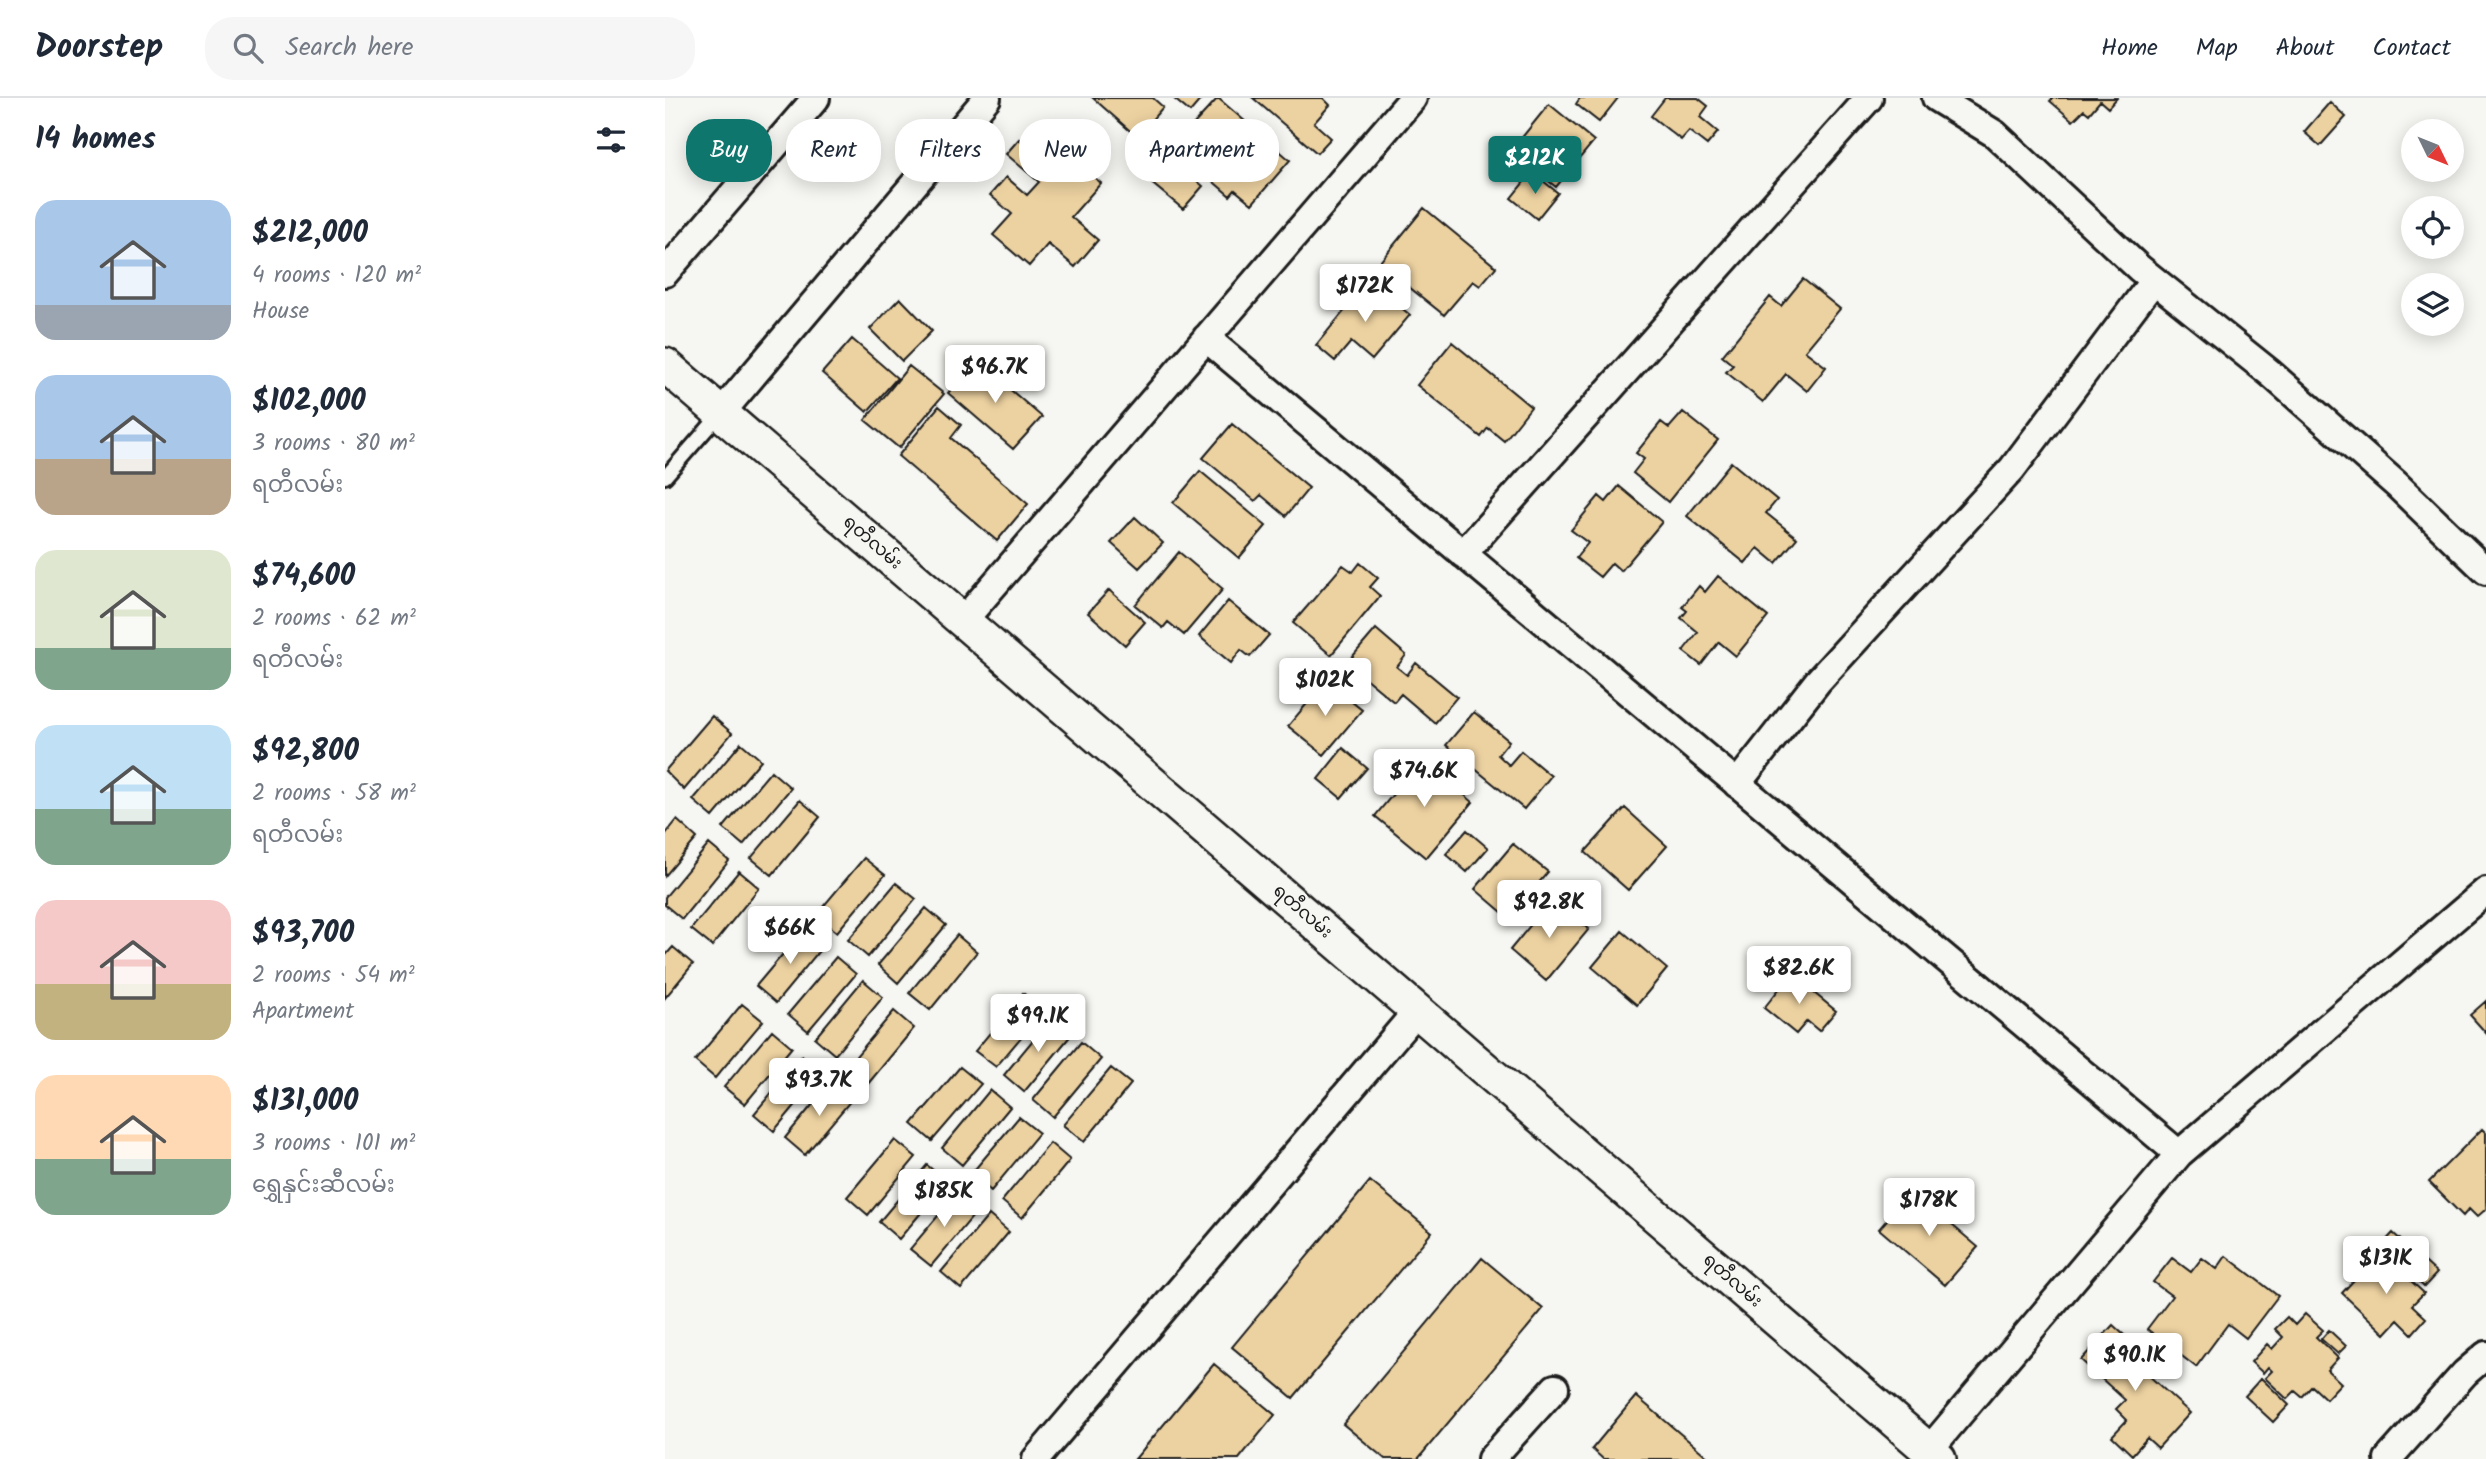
<!DOCTYPE html>
<meta charset="utf-8">
<style>
:root{--surface:#fff;--page:#f6f6f7;--text:#1f2937;--muted:#747a83;--line:#e0e1e3;--accent:#0f766e}
body{margin:0;font-family:Kalam,"Noto Sans Myanmar",sans-serif;background:var(--page);color:var(--text);height:100vh;display:flex;flex-direction:column;font-size:26px;white-space:nowrap}
*{box-sizing:border-box;margin:0}
p{font-size:23px;color:var(--muted)}
.icon{flex:none;width:38px;height:38px;fill:none;stroke:currentColor;stroke-width:2;stroke-linecap:round;stroke-linejoin:round}
.map{position:relative;flex:1;overflow:hidden}
.panel{display:flex;flex-direction:column;background:var(--surface);width:665px}
.panel>*{flex:none}
.guide{position:absolute;left:21px;top:21px;width:665px;height:63px;display:flex;gap:14px}
.needle{width:46px;rotate:133deg}
.buttons{position:absolute;left:1736px;top:21px;display:grid;gap:14px}
.buttons a{display:grid;place-items:center;width:63px;height:63px;border-radius:50%;background:var(--surface);box-shadow:0 4px 18px #0003;font-size:35px}
.price{position:absolute;translate:-50% -60px;padding:0 16px;border-radius:7px;background:#fff;color:#222;font-size:23px;line-height:46px;filter:drop-shadow(0 2px 4px #0008)}
.price::after{content:'';position:absolute;left:50%;top:42px;width:21px;height:16px;margin-left:-10px;background:inherit;clip-path:polygon(0 0,100% 0,50% 100%)}
.price.current{background:var(--accent);color:#fff}
ul{padding:0;list-style:none}
li{display:flex;align-items:center;gap:21px;height:175px;padding:0 35px}
li span{display:grid;place-items:center;flex:none;width:196px;height:140px;border-radius:21px;color:#555}
li>.icon{margin-inline-start:auto}
span .icon{width:84px;height:84px;fill:#fffc;stroke-width:1}
li b{font-size:30px}
h2{display:flex;justify-content:space-between;align-items:center;height:84px;padding:0 35px;font-size:30px}
.tag{padding:0 24px;border-radius:28px;background:var(--surface);box-shadow:0 4px 18px #0003;font-size:24px;line-height:63px}
.tag.current{background:var(--accent);color:#fff}
header{display:flex;align-items:center;gap:42px;box-sizing:border-box;height:98px;padding:0 35px;background:var(--surface);border-bottom:2px solid var(--line)}
header strong{font-size:33px}
nav{display:flex;gap:38px;margin-inline-start:auto;font-size:24px}
.search{width:490px;height:63px;background:var(--page);display:flex;align-items:center;gap:18px;box-sizing:border-box;padding:0 24px;border-radius:28px;color:var(--muted);font-size:26px}
main{display:flex;flex:1;min-height:0}
.map>svg:first-child{display:block}
.building{fill:#edd2a1;stroke:#1c1c1c;stroke-width:2}
.lines{fill:none;stroke-linecap:round;stroke-linejoin:round}
.service-casing{stroke:#1c1c1c;stroke-width:18}
.minor-casing{stroke:#1c1c1c;stroke-width:32}
.tertiary-casing{stroke:#1c1c1c;stroke-width:38}
.service{stroke:#f6f6f2;stroke-width:12}
.minor{stroke:#f6f6f2;stroke-width:26}
.tertiary{stroke:#f6f6f2;stroke-width:33}
.labels{text-anchor:middle;dominant-baseline:central;stroke-width:5;stroke-linejoin:round;paint-order:stroke}
.street-label{font-size:18px;fill:#1c1c1c;stroke:#f6f6f2}
</style>
<header>
<strong>Doorstep</strong>
<div class="search"><svg class="icon" aria-label="search" viewBox="0 0 24 24"><circle cx="10" cy="10" r="6"/><path d="M15 15l6 6"/></svg>Search here</div>
<nav><a>Home</a><a>Map</a><a>About</a><a>Contact</a></nav>
</header>
<main>
<section class="panel">
<h2>14 homes<svg class="icon" aria-label="filters" viewBox="0 0 24 24"><path d="M4 7h16M4 17h16"/><circle cx="9" cy="7" r="2"/><circle cx="15" cy="17" r="2"/></svg></h2>
<ul>
<li><span style="background:linear-gradient(#a9c7e8 75%,#9aa5b1 0)"><svg class="icon" aria-label="home" viewBox="0 0 24 24"><path d="M3 11l9-7 9 7M6 9v11h12V9"/></svg></span><div><b>$212,000</b><p>4 rooms · 120 m²</p><p>House</p></div></li>
<li><span style="background:linear-gradient(#a9c7e8 60%,#b9a48a 0)"><svg class="icon" aria-label="home" viewBox="0 0 24 24"><path d="M3 11l9-7 9 7M6 9v11h12V9"/></svg></span><div><b>$102,000</b><p>3 rooms · 80 m²</p><p>ရတီလမ်း</p></div></li>
<li><span style="background:linear-gradient(#dfe7d0 70%,#7fa58c 0)"><svg class="icon" aria-label="home" viewBox="0 0 24 24"><path d="M3 11l9-7 9 7M6 9v11h12V9"/></svg></span><div><b>$74,600</b><p>2 rooms · 62 m²</p><p>ရတီလမ်း</p></div></li>
<li><span style="background:linear-gradient(#bfe0f5 60%,#7fa58c 0)"><svg class="icon" aria-label="home" viewBox="0 0 24 24"><path d="M3 11l9-7 9 7M6 9v11h12V9"/></svg></span><div><b>$92,800</b><p>2 rooms · 58 m²</p><p>ရတီလမ်း</p></div></li>
<li><span style="background:linear-gradient(#f6c9c9 60%,#c2b280 0)"><svg class="icon" aria-label="home" viewBox="0 0 24 24"><path d="M3 11l9-7 9 7M6 9v11h12V9"/></svg></span><div><b>$93,700</b><p>2 rooms · 54 m²</p><p>Apartment</p></div></li>
<li><span style="background:linear-gradient(#ffd9b3 60%,#7fa58c 0)"><svg class="icon" aria-label="home" viewBox="0 0 24 24"><path d="M3 11l9-7 9 7M6 9v11h12V9"/></svg></span><div><b>$131,000</b><p>3 rooms · 101 m²</p><p>ရွှေနှင်းဆီလမ်း</p></div></li>
</ul>
</section>
<div class="map">
<svg width="1821" height="1361" viewBox="0 0 1821 1361">
<rect width="100%" height="100%" fill="#f6f6f2"/>
<filter id="ink" filterUnits="userSpaceOnUse"><feTurbulence type="fractalNoise" baseFrequency=".0143" numOctaves="2"/><feDisplacementMap in="SourceGraphic" scale="14" xChannelSelector="R" yChannelSelector="G"/><feConvolveMatrix kernelMatrix="1 2 1 2 8 2 1 2 1" color-interpolation-filters="sRGB"/></filter>
<g filter="url(#ink)">
<!-- building -->
<path class="building" d="M428 0H488L498 9 472 39Z
M508 0H537L525 14Z
M553 0 625 62 587 106 570 92 565 98 521 60 528 52 515 41Z
M588 0H658L665 7 649 25 666 40 652 55Z
M915 0H953L934 24 911 6Z
M1000 0H1033L1043 8 1035 19 1053 34 1042 47 1024 33 1016 42 986 18Z
M1388 0H1452L1443 10 1435 3 1424 16 1419 12 1408 23 1385 3Z
M1665 4 1681 19 1655 48 1639 34Z
M884 6 929 43 891 89 846 53Z
M354 41 387 69 400 54 436 85 406 119 433 142 410 169 383 146 364 168 328 137 347 116 325 97 341 79 362 97 374 84 341 56Z
M504 59 538 88 518 111 484 83Z
M867 74 893 95 872 121 846 100Z
M759 110 831 169 815 188 808 183 779 217 714 165Z
M1138 181 1175 211 1140 253 1161 269 1142 293 1121 276 1098 304 1061 274 1068 267 1057 258 1105 199 1116 208Z
M704 183 745 217 707 262 686 244 670 263 651 247Z
M235 200 267 233 237 263 205 231Z
M187 241 232 280 202 314 157 275Z
M787 244 866 309 839 343 823 330 816 339 752 287Z
M311 262 377 319 348 351 283 295Z
M244 268 279 296 234 350 200 322Z
M274 308 296 327 286 340 363 406 332 443 233 358Z
M1018 314 1053 342 1003 404 968 375 979 361 971 355 996 324 1004 330Z
M567 326 644 390 621 418 596 397 590 403 538 360Z
M1066 364 1112 402 1101 415 1132 440 1111 465 1093 450 1080 465 1022 418Z
M535 373 601 428 574 460 508 405Z
M954 388 997 424 956 473 947 465 935 479 911 460 923 445 906 432 934 398 941 404Z
M470 419 498 445 474 470 446 445Z
M514 454 558 491 519 537 503 524 498 530 470 507Z
M695 465 713 480 705 489 715 498 666 557 628 525 678 467 688 474Z
M1053 478 1103 519 1071 558 1054 544 1036 567 1018 553 1033 534 1016 520 1022 513 1017 509 1034 488 1040 494Z
M444 492 480 524 460 547 423 515Z
M563 503 604 537 585 559 576 552 566 565 534 538Z
M711 531 741 557 732 569 742 577 751 565 792 599 770 625 736 596 729 604 682 565Z
M661 583 697 612 659 657 623 628Z
M809 614 844 643 833 657 844 667 856 653 886 678 859 711 781 647Z
M47 618 67 635 19 692 0 673Z
M76 645 96 662 48 719 28 702Z
M678 650 702 670 676 700 653 681Z
M757 661 808 704 761 760 710 718Z
M106 673 126 690 78 747 58 730Z
M135 702 155 719 107 777 86 760Z
M960 710 1002 748 963 792 920 754Z
M12 722 32 740 0 778V737Z
M802 732 823 750 802 774 781 756Z
M44 746 64 763 17 821 0 807V799Z
M848 746 883 774 844 820 810 791Z
M199 760 220 777 172 834 151 817Z
M74 773 94 790 47 848 26 831Z
M231 785 251 801 203 859 183 842Z
M887 801 924 831 881 883 845 852Z
M261 810 281 827 233 885 213 867Z
M139 831 159 847 111 905 91 888Z
M957 833 1002 871 972 907 927 869Z
M292 837 312 854 265 912 244 895Z
M8 849 28 866 0 900V858Z
M171 859 191 876 143 933 123 916Z
M1126 876 1171 913 1154 933 1142 923 1131 936 1099 910Z
M198 882 218 899 170 957 150 940Z
M358 895 379 912 331 969 310 953Z
M1821 903V935L1805 917Z
M77 906 98 923 50 980 30 963Z
M229 913 249 930 202 987 181 970Z
M387 919 407 936 359 994 339 977Z
M107 932 127 949 80 1006 59 989Z
M416 944 436 961 388 1019 368 1002Z
M137 958 157 975 109 1033 89 1016Z
M295 969 316 986 267 1043 247 1026Z
M446 970 466 986 419 1044 398 1027Z
M167 983 188 1000 140 1057 120 1040Z
M325 992 345 1009 297 1067 277 1050Z
M354 1019 374 1035 326 1093 306 1076Z
M1817 1031 1821 1035V1111L1812 1119 1804 1111 1798 1118 1764 1084Z
M230 1042 251 1059 203 1117 182 1099Z
M385 1045 405 1062 357 1120 337 1103Z
M262 1067 282 1084 234 1141 214 1124Z
M705 1083 767 1134 628 1300 567 1249Z
M1247 1093 1313 1149 1280 1187 1214 1131Z
M293 1094 314 1111 266 1168 245 1151Z
M324 1117 344 1134 296 1191 276 1174Z
M1728 1135 1772 1175 1759 1189 1716 1148Z
M1715 1154 1759 1195 1747 1207 1761 1220 1747 1236 1733 1222 1720 1236 1677 1195Z
M1561 1158 1613 1198 1581 1240 1563 1226 1531 1269 1482 1231 1507 1198 1488 1184 1507 1160 1526 1174 1537 1160 1552 1171Z
M817 1160 878 1211 753 1361H720L678 1326Z
M1640 1216 1658 1232 1651 1239 1673 1260 1662 1272 1676 1285 1661 1301 1647 1288 1637 1299 1630 1293 1622 1301 1600 1280 1607 1273 1603 1269 1598 1275 1586 1264 1602 1246 1607 1251 1618 1239 1610 1231 1622 1219 1630 1227Z
M1448 1227 1479 1255 1470 1265 1525 1315 1493 1350 1482 1340 1467 1357 1447 1338 1462 1322 1451 1311 1460 1302 1416 1262Z
M1664 1232 1681 1248 1673 1256 1656 1241Z
M549 1266 610 1317 574 1361H470Z
M1596 1280 1624 1307 1608 1324 1580 1298Z
M971 1298 1045 1361H938L927 1351Z"/>
<g class="lines">
<defs>
<path id="service" d="M0 379 55 316"/>
<path id="minor" d="M1271 0 1330 36 1474 170 1605 275 1732 387 1821 473
M0 175 151 0
M541 240 1514 1056
M56 315 322 0
M798 456 1204 0
M298 523 748 0
M1072 686 1153 583 1347 371 1489 182
M1264 1352 1514 1056 1821 793
M371 1361 752 913
M826 1361 890 1290
M1723 1361 1800 1275 1821 1257"/>
<path id="tertiary" d="M0 267 1274 1361"/>
</defs>
<!-- service casing -->
<use href="#service" class="service-casing"/>
<!-- minor casing -->
<use href="#minor" class="minor-casing"/>
<!-- tertiary casing -->
<use href="#tertiary" class="tertiary-casing"/>
<!-- service -->
<use href="#service" class="service"/>
<!-- minor -->
<use href="#minor" class="minor"/>
<!-- tertiary -->
<use href="#tertiary" class="tertiary"/>
</g>
</g>
<g class="labels">
<!-- street labels -->
<g class="street-label">
<text transform="translate(207 445) rotate(41)">ရတီလမ်း</text>
<text transform="translate(637 814) rotate(41)">ရတီလမ်း</text>
<text transform="translate(1067 1183) rotate(41)">ရတီလမ်း</text>
</g>
</g>
</svg>
<div class="buttons">
<a><svg class="needle" viewBox="-14 -14 28 28"><path d="M0-13l5 13h-10z" fill="#e53935"/><path d="M0 13l5-13h-10z" fill="#747a83"/></svg></a>
<a><svg class="icon" aria-label="locate" viewBox="0 0 24 24"><circle cx="12" cy="12" r="6"/><path d="M12 2v4M12 18v4M2 12h4M18 12h4"/></svg></a>
<a><svg class="icon" aria-label="layers" viewBox="0 0 24 24"><path d="M12 4l9 5-9 5-9-5zM3 14l9 5 9-5"/></svg></a>
</div>
<b class="price current" style="left:870px;top:98px">$212K</b>
<b class="price" style="left:700px;top:226px">$172K</b>
<b class="price" style="left:330px;top:307px">$96.7K</b>
<b class="price" style="left:660px;top:620px">$102K</b>
<b class="price" style="left:759px;top:711px">$74.6K</b>
<b class="price" style="left:884px;top:842px">$92.8K</b>
<b class="price" style="left:125px;top:868px">$66K</b>
<b class="price" style="left:1134px;top:908px">$82.6K</b>
<b class="price" style="left:373px;top:956px">$99.1K</b>
<b class="price" style="left:154px;top:1020px">$93.7K</b>
<b class="price" style="left:279px;top:1131px">$185K</b>
<b class="price" style="left:1264px;top:1140px">$178K</b>
<b class="price" style="left:1721px;top:1198px">$131K</b>
<b class="price" style="left:1470px;top:1295px">$90.1K</b>
<div class="guide">
<a class="tag current">Buy</a>
<a class="tag">Rent</a>
<a class="tag">Filters</a>
<a class="tag">New</a>
<a class="tag">Apartment</a>
</div>
</div>
</main>
